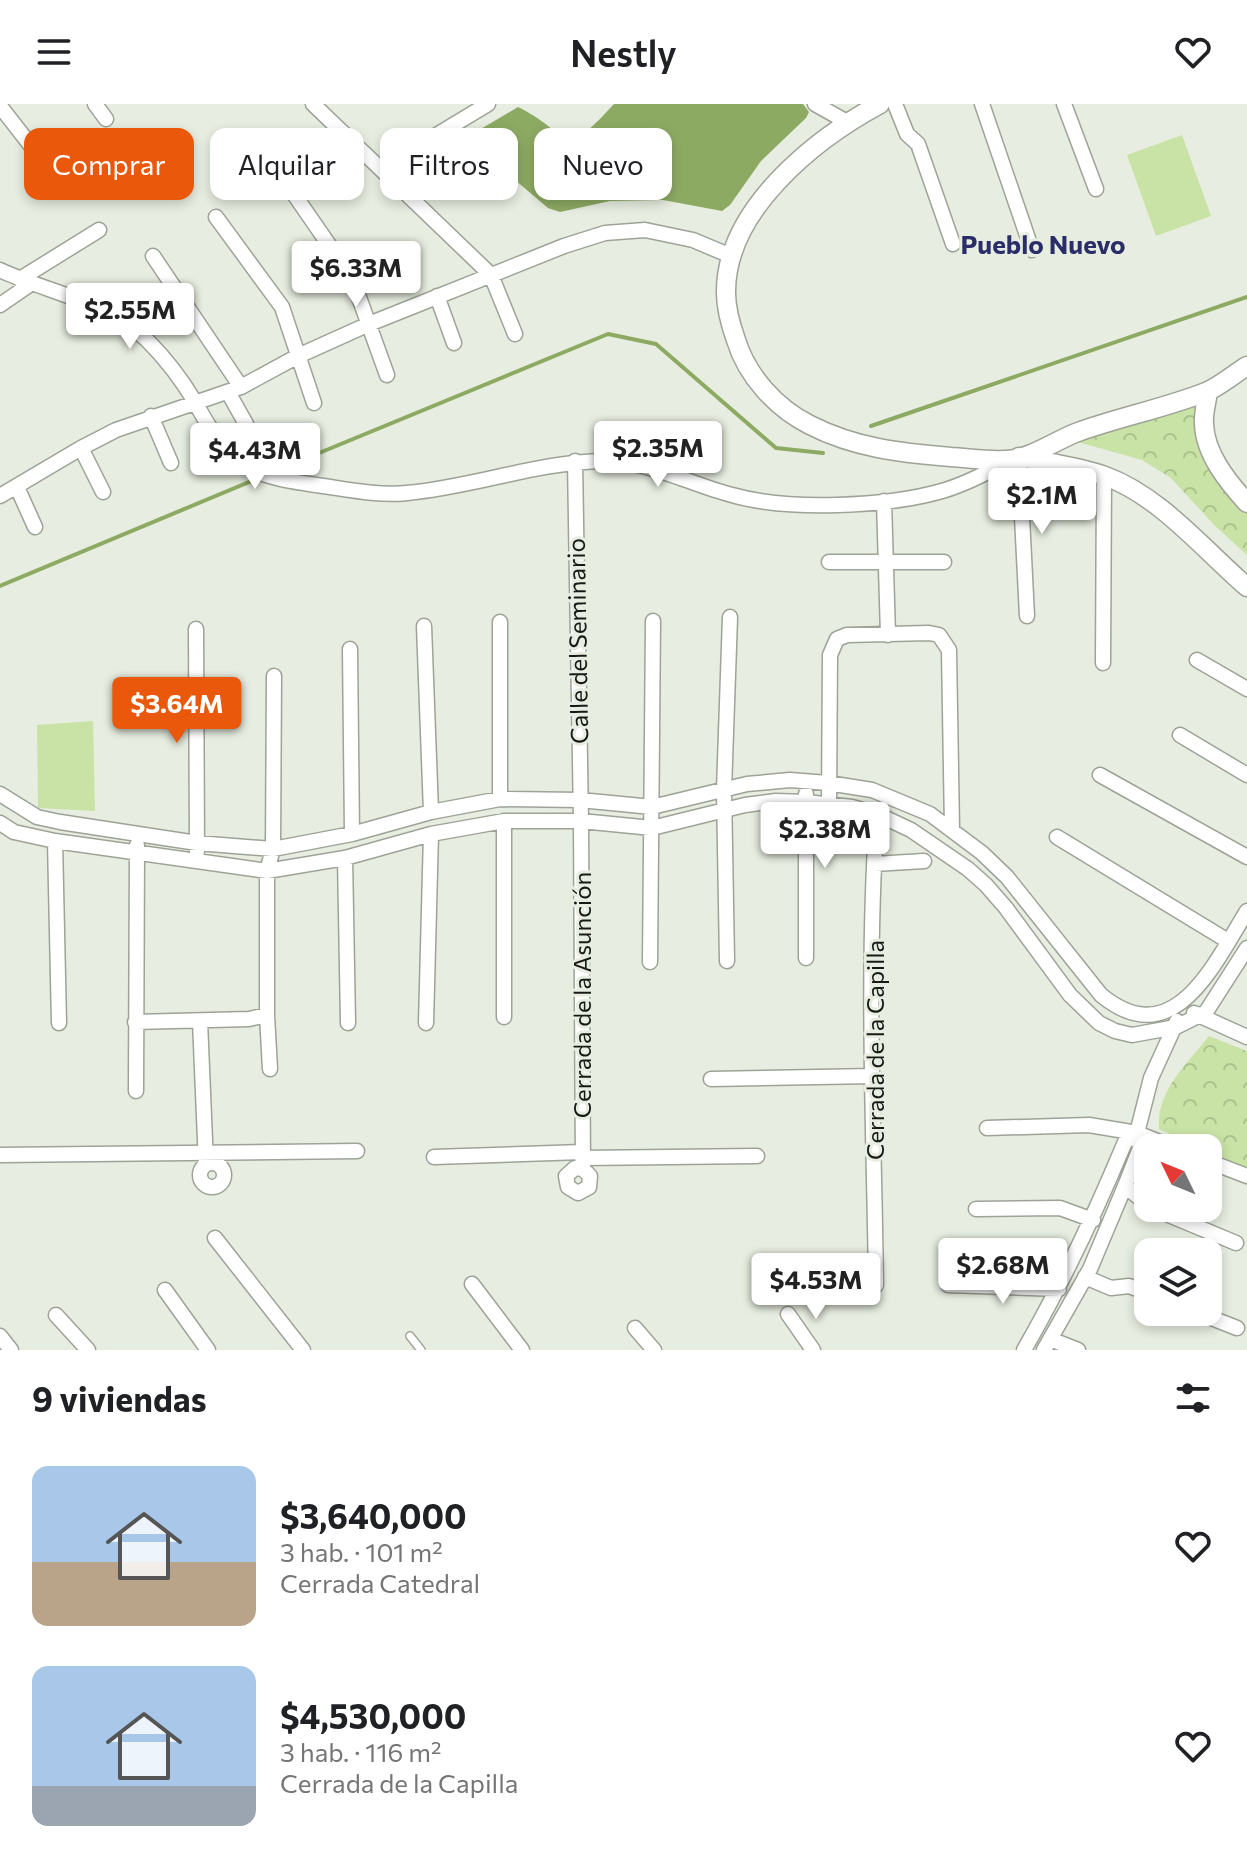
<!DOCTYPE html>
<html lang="es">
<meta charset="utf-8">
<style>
:root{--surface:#fff;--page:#f6f6f6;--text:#202124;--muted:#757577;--accent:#ea580c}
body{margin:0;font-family:Commissioner,sans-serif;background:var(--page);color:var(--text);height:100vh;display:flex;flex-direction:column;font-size:30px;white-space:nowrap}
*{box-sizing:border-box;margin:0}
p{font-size:26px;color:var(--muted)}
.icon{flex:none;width:44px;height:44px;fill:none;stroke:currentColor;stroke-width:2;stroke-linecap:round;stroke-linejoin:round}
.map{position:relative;height:1246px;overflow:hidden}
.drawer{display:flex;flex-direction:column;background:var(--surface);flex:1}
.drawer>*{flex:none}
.top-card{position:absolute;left:24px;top:24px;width:800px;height:72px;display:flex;gap:16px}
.needle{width:52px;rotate:313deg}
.buttons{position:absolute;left:1134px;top:1030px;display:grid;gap:16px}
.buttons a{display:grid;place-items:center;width:88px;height:88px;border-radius:16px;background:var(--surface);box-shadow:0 4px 12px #0003;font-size:40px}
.price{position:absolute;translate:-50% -68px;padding:0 18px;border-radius:8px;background:#fff;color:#222;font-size:26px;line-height:52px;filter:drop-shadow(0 2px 4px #0008)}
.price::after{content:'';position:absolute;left:50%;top:48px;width:24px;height:18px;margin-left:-12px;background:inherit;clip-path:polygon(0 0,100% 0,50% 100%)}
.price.on{background:var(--accent);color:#fff}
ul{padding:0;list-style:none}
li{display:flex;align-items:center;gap:24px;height:200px;padding:0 32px}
li span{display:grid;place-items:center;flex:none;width:224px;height:160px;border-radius:16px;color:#555}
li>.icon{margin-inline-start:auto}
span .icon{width:96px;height:96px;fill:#fffc;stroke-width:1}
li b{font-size:34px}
h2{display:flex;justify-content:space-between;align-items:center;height:96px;padding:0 32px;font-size:34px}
.pill{padding:0 28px;border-radius:16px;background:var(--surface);box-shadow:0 4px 12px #0003;font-size:28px;line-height:72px}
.pill.on{background:var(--accent);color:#fff}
header{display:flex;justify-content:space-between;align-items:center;height:104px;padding:0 32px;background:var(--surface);font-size:36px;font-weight:600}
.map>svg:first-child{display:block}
.grass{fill:#c8e3a5}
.park{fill:url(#park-crowns)}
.water{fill:#8daa63}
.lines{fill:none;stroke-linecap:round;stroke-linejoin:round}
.stream{stroke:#8daa63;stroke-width:4}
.service-casing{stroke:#9da397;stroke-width:10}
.minor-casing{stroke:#9da397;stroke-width:17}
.tertiary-casing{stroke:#9da397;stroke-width:21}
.service{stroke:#fff;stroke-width:7}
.minor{stroke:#fff;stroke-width:14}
.tertiary{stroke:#fff;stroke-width:18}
.labels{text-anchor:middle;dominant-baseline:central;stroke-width:6;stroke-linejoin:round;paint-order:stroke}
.street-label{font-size:24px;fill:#171915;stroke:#e7ede0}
.neighbourhood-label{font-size:26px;font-weight:bold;fill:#2a2d67;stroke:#e7ede0}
</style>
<header><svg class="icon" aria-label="menu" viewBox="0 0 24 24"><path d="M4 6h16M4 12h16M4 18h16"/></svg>Nestly<svg class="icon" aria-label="heart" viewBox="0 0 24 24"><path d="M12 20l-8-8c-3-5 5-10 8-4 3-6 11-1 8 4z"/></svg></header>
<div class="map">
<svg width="1247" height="1246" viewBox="0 0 1247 1246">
<defs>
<pattern id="park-crowns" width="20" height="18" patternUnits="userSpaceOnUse" patternTransform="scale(2)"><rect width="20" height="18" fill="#c8e3a5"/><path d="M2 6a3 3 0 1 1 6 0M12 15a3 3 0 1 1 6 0" fill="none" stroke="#abc28d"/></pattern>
</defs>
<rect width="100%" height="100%" fill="#e7ede0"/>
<!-- grass -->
<path class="grass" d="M1182 31 1211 112 1156 132 1127 51Z
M93 617 95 707 38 704 37 621Z"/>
<!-- park -->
<path class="park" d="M1194 289 1203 328 1247 390V451L1215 422 1171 374 1142 356 1078 338Z
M1209 932 1247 947V1064L1208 1047V1044H1201L1159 1025C1156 987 1187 960 1209 932Z"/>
<!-- water -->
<path class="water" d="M614 0H803L809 8 806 14 761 57 730 101 722 107 663 96 610 97 560 108 548 104 481 47 475 36 479 26 518 3C572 29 559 60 614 0Z"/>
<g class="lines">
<!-- stream -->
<path class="stream" d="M871 322 1247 193
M273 368 608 230 656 240 776 344 823 349
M0 482 261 373"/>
<defs>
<path id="service" d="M410 1232 421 1246"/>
<path id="minor" d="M95 0 106 15
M313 0 491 171 515 230
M815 0 847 18
M895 0 907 30 918 40 953 140
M982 0 1032 146
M1064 0 1096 85
M0 2 42 56
M382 64 488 0
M289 83 352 174 387 271
M216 113 282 203 314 299
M153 152 241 283
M0 166C49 189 106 197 147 236 165 254 182 276 195 298 212 328 224 353 258 368 278 376 301 379 323 382 350 386 380 392 407 389 474 383 537 358 604 357 650 357 689 380 732 391 788 407 886 403 942 387 966 380 987 369 1008 357
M20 175 99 126
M437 192 454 239
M0 201 32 179
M228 288 246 320
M151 312 171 359
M81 344 103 388
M1019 353 1027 512
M575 357 581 717 583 1065
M17 383 35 423
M0 392 81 344 116 326 241 283 298 252 369 220 564 142 605 129 645 126 693 136 731 152
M884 397 888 531
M829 458H944
M500 518V695
M424 522 431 708
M196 525 197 748
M350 545 352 730
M1197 556 1247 585
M1103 559 1104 372
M1180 631 1247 671
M1100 671 1247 753
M0 690 37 713 60 718 197 739 273 745 352 730 431 708 500 695 580 696 652 703 747 680 790 676 828 679 872 686 930 710 982 749 1007 773 1101 891C1174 951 1214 860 1247 807
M806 690V854
M829 701 830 551 837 535 847 531 929 529 939 531 949 546 952 725
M504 717V913
M0 719 14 728 55 737 267 767 345 754 431 730 504 717H581L652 724 745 701 776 697 806 698 852 703 877 710 911 726 968 765 986 781 1006 804 1070 891 1099 919 1115 927 1132 931 1176 923 1206 908 1247 844
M1057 733 1228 837
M55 737 59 919
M345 754 348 919
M874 760 924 757
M727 857 724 686 730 513
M650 858 653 517
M1194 909 1247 933
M200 917 206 1060
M135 918 249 915 267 911
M426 919 431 730
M270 965 267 911V767L273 745 274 572
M711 975 873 972
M136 987 137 741
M987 1024 1089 1021 1137 1029 1174 1044
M0 1051 357 1047
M434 1053 582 1048
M582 1054 757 1052
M1208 1057 1247 1072
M200 1071a12 12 0 1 1 24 0a12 12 0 1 1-24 0Z
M575 1064 583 1065 590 1072 589 1083 578 1089 568 1083 566 1072Z
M1125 1082 1148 1101
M1152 1104 1236 1139
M976 1105 1060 1104 1093 1116
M215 1134 303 1246
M1085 1173 1111 1184 1129 1182 1148 1189
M472 1180 522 1246
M876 1181C874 1025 866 867 877 710
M948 1181 1059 1185
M165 1186 208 1246
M1196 1208 1237 1224
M788 1210 813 1246
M56 1211 88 1246
M635 1224 654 1246
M0 1232 11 1246
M1050 1235 1078 1246
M1024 1246C1063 1178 1095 1110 1125 1038L1137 1029
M1044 1246 1090 1165 1125 1082 1140 1044 1137 1029 1151 974 1177 917"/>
<path id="tertiary" d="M880 0C815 35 725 106 726 189 726 204 731 222 736 236 747 272 776 304 810 321 855 344 901 349 951 353 969 354 987 357 1005 356 1029 356 1056 336 1078 328 1120 313 1165 304 1206 288 1220 282 1234 270 1247 262
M1208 287C1207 297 1203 309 1204 320 1205 350 1228 378 1247 399
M1019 353C1048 359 1078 362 1105 372 1160 392 1203 445 1247 483"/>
</defs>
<!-- service casing -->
<use href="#service" class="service-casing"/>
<!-- minor casing -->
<use href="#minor" class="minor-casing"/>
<!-- tertiary casing -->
<use href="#tertiary" class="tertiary-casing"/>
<!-- service -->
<use href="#service" class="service"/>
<!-- minor -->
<use href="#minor" class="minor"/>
<!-- tertiary -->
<use href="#tertiary" class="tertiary"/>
</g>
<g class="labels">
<!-- street labels -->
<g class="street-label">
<text transform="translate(577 537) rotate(-91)">Calle del Seminario</text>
<text transform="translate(581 891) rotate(-90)">Cerrada de la Asunción</text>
<text transform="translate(874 946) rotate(-90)">Cerrada de la Capilla</text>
</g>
<!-- neighbourhood labels -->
<g class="neighbourhood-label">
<text x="1043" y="139">Pueblo Nuevo</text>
</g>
</g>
</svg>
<div class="buttons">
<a><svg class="needle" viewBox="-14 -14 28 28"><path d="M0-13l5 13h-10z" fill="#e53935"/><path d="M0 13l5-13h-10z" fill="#757577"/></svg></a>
<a><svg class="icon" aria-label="layers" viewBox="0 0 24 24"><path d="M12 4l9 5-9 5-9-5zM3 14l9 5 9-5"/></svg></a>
</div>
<b class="price" style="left:356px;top:205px">$6.33M</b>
<b class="price" style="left:130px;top:247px">$2.55M</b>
<b class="price" style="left:658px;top:385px">$2.35M</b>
<b class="price" style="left:255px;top:387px">$4.43M</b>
<b class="price" style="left:1042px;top:432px">$2.1M</b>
<b class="price on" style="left:177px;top:641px">$3.64M</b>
<b class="price" style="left:825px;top:766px">$2.38M</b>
<b class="price" style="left:1003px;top:1202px">$2.68M</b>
<b class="price" style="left:816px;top:1217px">$4.53M</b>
<div class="top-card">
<a class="pill on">Comprar</a>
<a class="pill">Alquilar</a>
<a class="pill">Filtros</a>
<a class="pill">Nuevo</a>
</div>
</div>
<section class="drawer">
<h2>9 viviendas<svg class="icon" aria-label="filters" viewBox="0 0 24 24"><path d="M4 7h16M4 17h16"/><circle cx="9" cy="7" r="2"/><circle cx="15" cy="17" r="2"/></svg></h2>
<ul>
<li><span style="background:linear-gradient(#a9c7e8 60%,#b9a48a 0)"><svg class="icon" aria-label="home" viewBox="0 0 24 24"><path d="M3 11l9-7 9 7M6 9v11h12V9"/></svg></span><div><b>$3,640,000</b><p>3 hab. · 101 m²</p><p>Cerrada Catedral</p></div><svg class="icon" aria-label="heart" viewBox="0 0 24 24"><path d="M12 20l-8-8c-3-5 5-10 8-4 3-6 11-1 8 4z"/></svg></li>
<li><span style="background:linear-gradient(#a9c7e8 75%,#9aa5b1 0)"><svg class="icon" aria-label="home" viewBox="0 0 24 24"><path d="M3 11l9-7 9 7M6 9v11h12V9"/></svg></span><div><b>$4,530,000</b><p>3 hab. · 116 m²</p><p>Cerrada de la Capilla</p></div><svg class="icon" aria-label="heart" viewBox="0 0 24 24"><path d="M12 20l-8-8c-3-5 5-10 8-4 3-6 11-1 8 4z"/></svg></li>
</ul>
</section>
